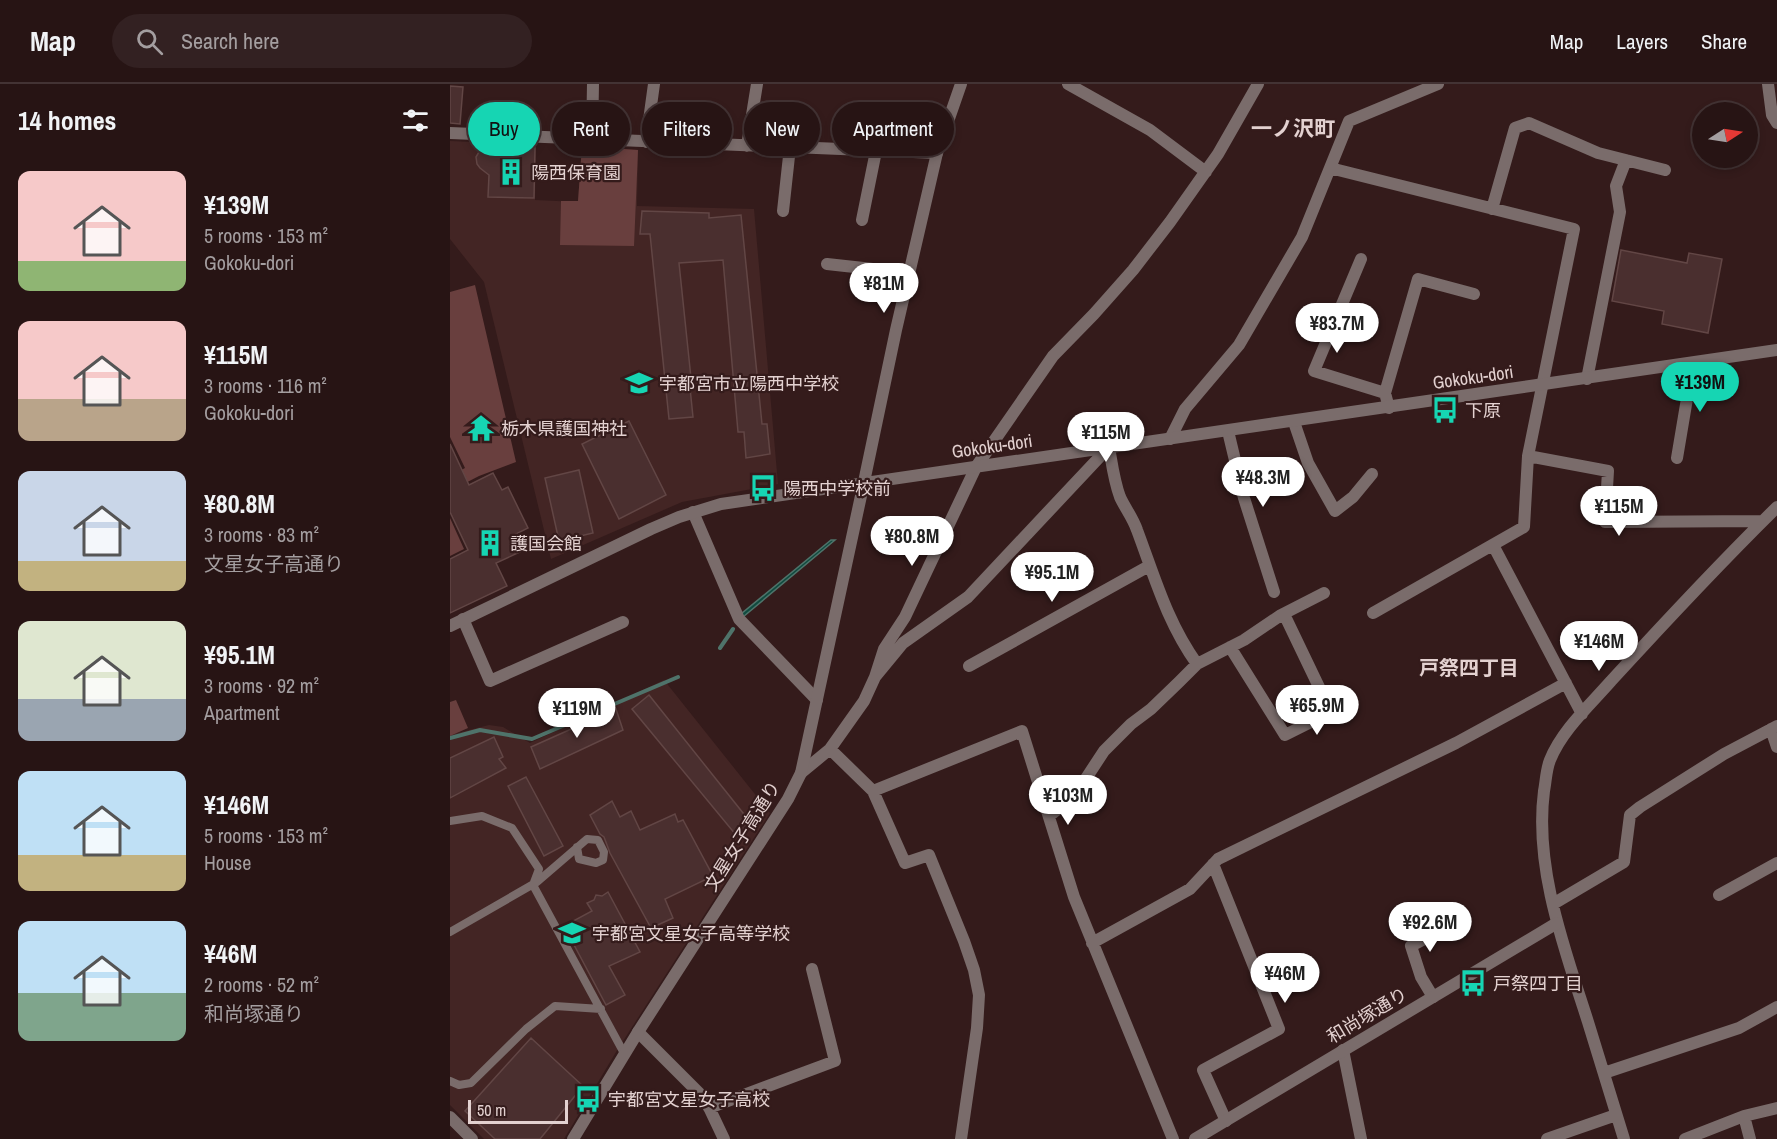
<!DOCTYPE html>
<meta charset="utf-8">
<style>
:root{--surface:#271414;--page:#332122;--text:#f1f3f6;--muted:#a49ea0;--line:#433334;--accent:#16d5b3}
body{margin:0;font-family:"Archivo Narrow","Noto Sans JP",sans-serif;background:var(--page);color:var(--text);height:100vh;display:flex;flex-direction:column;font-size:22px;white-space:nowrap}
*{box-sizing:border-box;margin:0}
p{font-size:20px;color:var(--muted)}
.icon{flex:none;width:33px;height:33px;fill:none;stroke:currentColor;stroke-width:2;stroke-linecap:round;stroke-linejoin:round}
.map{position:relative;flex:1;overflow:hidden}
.drawer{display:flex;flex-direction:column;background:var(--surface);width:450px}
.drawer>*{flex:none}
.guide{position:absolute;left:18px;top:18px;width:570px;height:54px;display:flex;gap:12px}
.needle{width:39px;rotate:78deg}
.buttons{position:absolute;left:1242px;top:18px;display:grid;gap:12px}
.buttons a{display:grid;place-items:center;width:66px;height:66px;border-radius:50%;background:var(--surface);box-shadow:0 3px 9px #0003,0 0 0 2px var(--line);font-size:30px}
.scale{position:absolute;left:18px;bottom:15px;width:100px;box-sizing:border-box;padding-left:6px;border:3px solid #e3d1d0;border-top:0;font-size:16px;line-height:21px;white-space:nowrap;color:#e3d1d0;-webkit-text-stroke:4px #341b1b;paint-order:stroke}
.price{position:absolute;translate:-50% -51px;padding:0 14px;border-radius:21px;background:#fff;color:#222;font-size:20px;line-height:39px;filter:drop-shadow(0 2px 3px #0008)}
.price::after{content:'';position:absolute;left:50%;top:36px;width:18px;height:14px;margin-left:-9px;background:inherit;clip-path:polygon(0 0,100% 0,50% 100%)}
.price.on{background:var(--accent);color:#111}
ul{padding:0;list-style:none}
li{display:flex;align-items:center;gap:18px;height:150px;padding:0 18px}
li span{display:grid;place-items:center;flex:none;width:168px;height:120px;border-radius:12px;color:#555}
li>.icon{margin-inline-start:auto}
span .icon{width:72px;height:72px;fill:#fffc;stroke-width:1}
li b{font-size:26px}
h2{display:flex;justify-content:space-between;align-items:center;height:72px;padding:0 18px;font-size:26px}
.tag{padding:0 21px;border-radius:27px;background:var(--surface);box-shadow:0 3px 9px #0003,0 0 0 2px var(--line);font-size:21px;line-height:54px}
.tag.on{background:var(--accent);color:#111}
header{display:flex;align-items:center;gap:36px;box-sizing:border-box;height:84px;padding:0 30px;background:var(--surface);border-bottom:2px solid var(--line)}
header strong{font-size:28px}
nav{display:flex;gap:33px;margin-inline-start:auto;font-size:21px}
.search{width:420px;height:54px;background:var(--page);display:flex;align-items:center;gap:15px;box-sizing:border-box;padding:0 21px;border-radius:33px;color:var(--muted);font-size:22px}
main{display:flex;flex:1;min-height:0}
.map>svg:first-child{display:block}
.built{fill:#432524}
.green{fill:#693f3e}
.water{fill:#104b3f;stroke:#4f736a;stroke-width:1.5}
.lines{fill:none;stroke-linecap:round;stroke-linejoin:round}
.stream{stroke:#4f736a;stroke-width:4}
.building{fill:#4a2f2f;stroke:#624645;stroke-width:1.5}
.service{stroke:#7a6c6b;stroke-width:8}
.minor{stroke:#7a6c6b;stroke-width:12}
.tertiary{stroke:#7a6c6b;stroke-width:12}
.labels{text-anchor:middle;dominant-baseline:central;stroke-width:4.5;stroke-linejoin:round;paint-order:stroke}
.poi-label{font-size:18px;fill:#e3d1d0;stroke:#341b1b;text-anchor:start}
.street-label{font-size:18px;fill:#e3d1d0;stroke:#341b1b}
.neighbourhood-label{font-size:20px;font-weight:bold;fill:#e3d1d0;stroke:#341b1b}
.quarter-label{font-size:21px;font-weight:bold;fill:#e3d1d0;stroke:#341b1b}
</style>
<header>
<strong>Map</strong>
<div class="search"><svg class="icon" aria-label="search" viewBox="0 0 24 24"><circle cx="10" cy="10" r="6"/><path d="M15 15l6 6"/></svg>Search here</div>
<nav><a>Map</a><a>Layers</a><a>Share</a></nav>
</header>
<main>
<section class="drawer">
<h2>14 homes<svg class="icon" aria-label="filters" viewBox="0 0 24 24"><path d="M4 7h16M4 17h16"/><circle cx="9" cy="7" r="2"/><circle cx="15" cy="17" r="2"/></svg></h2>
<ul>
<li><span style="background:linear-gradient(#f6c9c9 75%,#8fb573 0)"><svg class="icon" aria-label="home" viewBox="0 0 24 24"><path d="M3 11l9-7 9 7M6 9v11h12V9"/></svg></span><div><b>¥139M</b><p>5 rooms · 153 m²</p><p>Gokoku-dori</p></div></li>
<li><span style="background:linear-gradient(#f6c9c9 65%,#b9a48a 0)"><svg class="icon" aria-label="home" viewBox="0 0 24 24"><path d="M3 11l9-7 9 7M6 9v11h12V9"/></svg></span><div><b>¥115M</b><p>3 rooms · 116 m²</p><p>Gokoku-dori</p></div></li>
<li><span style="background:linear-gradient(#c9d6e8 75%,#c2b280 0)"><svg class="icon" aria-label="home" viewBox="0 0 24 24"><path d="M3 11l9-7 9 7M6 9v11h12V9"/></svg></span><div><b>¥80.8M</b><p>3 rooms · 83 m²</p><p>文星女子高通り</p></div></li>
<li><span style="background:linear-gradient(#dfe7d0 65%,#9aa5b1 0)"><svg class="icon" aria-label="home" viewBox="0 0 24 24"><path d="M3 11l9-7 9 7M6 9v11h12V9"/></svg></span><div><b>¥95.1M</b><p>3 rooms · 92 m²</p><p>Apartment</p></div></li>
<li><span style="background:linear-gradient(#bfe0f5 70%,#c2b280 0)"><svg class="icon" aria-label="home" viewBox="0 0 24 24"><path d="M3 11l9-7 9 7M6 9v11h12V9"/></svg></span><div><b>¥146M</b><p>5 rooms · 153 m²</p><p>House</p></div></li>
<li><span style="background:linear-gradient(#bfe0f5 60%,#7fa58c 0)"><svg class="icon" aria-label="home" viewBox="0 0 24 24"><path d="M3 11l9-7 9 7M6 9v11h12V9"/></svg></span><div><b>¥46M</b><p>2 rooms · 52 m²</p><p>和尚塚通り</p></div></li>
</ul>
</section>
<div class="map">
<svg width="1327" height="1055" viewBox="0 0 1327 1055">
<rect width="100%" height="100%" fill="#341b1b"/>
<!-- built -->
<path class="built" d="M0 57 86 61 85 116 128 118 132 62 188 66 187 122 304 125 328 400 232 418 101 475 34 198 0 155Z
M214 596 320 729 166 968 114 1055H34L0 1021V651L39 641 53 643 80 659Z"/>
<!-- green -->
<path class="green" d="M132 62 188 66 184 162 110 161 111 117H128Z
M25 201 66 378 29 392 0 407V392L15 384 0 353V208Z
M0 434 14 465 0 472Z
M6 616 18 644 0 652V618Z"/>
<!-- water -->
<path class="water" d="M381 456H385L293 533 291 530Z"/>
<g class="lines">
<!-- stream -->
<path class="stream" d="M270 564 283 545
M0 654 30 646 82 655 228 593"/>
</g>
<!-- building -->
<path class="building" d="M0 2 13 3 10 40 0 39Z
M32 63 85 64 84 114 38 113 39 91 30 84 27 80 26 73Z
M192 127 259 129V134L291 131 312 340H317L320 370 296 374 294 348H288L273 176 229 179 241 294H239L243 333 219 335 200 150H190Z
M1171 166 1237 179 1239 169 1272 175 1258 249 1212 240 1214 227 1162 217Z
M179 337 216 411 169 435 132 360Z
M0 360 19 401 43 389 52 406 58 403 78 444 62 452 70 468 46 479 57 502 0 529V475L18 466 0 428Z
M129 386 143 449 109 457 95 394Z
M199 611 301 739 286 751 182 625Z
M166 625 173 646 90 685 81 663Z
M44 653 53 673 49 675 56 684 0 714V674Z
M76 693 113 762 94 772 58 702Z
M162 717 170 733 181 727 190 746 225 730 228 738 233 736 263 792 215 815 223 834 201 844 160 769 154 753 150 750 140 731Z
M158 808 190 868 159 882 175 911 156 921 114 842 142 827 137 819 144 816 146 811 152 812Z
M81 954 133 1002 90 1055H45L15 1027Z"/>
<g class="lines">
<!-- service -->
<path class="service" d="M0 737 32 732 62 744 89 785 83 801 175 971
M0 848 87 798 137 755 148 756 154 768 153 776 146 779 129 775 127 763
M0 997 9 1001 21 999 76 945 105 922 151 925"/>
<!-- minor -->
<path class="minor" d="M618 0 700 46 756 88
M1318 0 1322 31 1327 39
M0 49 487 69
M142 56 143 0
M196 58 204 0
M297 62 307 0
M880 84 1124 145 1078 372 1074 443 923 529
M1042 125 1065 44 1079 39 1148 69 1215 86
M333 127 340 63
M412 136 426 67
M911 175 864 287 935 309 939 324
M377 180 459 189
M1137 295 1170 128 1166 102 1176 76
M935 309 968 195 1024 210
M844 338 858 379 885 427 903 413 922 390
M778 347 794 414 824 508
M720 355 735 325 789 261 852 153 899 37 988 0
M659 363C662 380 664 397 670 413 675 424 683 434 687 446 705 494 717 538 747 580
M1078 372 1158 387 1155 438 1313 437
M1227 374 1243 279
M243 428 289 535 367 616
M1043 461 1132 630
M13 535 40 597 173 538
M780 563 835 651 881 628 834 530
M519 582 699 482
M425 593 434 565 455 533 526 383 603 272 644 230 683 186 720 138 768 70 808 0
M1321 645 1327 663
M380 665 423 707 572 647 624 813 723 1055
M351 689 380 665 414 617 425 593 453 559 518 513 659 363
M423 707 455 779 479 771 514 857 524 886 529 911 527 944 511 1055
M599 732 616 719 633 699 654 667 681 640 701 625 729 598 747 580 794 556 831 531 874 509
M763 780 829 945 753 986 776 1037
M1269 811 1327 779
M1103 820 1174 778 1180 731 1190 723 1274 670 1327 642
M642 859 740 805 768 775 1006 659 1116 599
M983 913 971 893 961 862 1009 837
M188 948 255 1015 274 1055
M893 966 911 1055
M1154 989 1289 944 1327 923
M259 1024 385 977 362 885
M1294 1032 1300 1055
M0 1033 22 1055
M1097 1055 1166 1031
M1174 1055C1162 1016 1150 977 1138 938 1115 866 1084 784 1094 707 1096 697 1096 686 1100 676 1112 646 1140 621 1161 597 1215 538 1270 479 1327 423
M1235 1055 1294 1032 1327 1024"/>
<!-- tertiary -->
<path class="tertiary" d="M0 542 201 445 229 433 271 420 1327 266
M123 1055 188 948 338 715 351 689 414 398 446 246 487 69 511 0
M745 1055 1107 839"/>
</g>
<!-- icons -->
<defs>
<symbol id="building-bare" viewBox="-9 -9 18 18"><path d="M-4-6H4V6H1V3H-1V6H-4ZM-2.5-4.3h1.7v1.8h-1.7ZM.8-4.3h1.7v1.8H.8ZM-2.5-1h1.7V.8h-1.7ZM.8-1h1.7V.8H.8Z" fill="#16d5b3" stroke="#341b1b" stroke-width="2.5" paint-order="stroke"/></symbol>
<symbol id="school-bare" viewBox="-9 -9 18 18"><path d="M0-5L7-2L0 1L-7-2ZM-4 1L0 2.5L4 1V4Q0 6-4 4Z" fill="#16d5b3" stroke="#341b1b" stroke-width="2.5" paint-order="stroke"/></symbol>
<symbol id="bus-bare" viewBox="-9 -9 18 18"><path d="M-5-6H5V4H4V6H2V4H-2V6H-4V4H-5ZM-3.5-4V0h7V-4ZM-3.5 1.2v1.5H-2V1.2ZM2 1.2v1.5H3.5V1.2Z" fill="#16d5b3" stroke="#341b1b" stroke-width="2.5" paint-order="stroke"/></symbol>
<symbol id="temple-bare" viewBox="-9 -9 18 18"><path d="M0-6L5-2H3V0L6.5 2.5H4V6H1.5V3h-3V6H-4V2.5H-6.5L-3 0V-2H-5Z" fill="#16d5b3" stroke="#341b1b" stroke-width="2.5" paint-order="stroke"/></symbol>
</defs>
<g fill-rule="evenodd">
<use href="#building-bare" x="42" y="69" width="38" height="38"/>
<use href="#school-bare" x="170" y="280" width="38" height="38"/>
<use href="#bus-bare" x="976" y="307" width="38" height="38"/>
<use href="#temple-bare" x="12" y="325" width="38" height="38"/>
<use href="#bus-bare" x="294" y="385" width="38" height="38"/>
<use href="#building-bare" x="21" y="440" width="38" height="38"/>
<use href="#school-bare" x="103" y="830" width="38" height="38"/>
<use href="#bus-bare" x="1004" y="880" width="38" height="38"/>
<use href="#bus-bare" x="119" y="996" width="38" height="38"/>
</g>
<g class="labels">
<!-- poi labels -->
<g class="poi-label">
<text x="81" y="88">陽西保育園</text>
<text x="209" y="299">宇都宮市立陽西中学校</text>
<text x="1015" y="326">下原</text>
<text x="51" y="344">栃木県護国神社</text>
<text x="333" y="404">陽西中学校前</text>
<text x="60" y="459">護国会館</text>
<text x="142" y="849">宇都宮文星女子高等学校</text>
<text x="1043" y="899">戸祭四丁目</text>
<text x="158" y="1015">宇都宮文星女子高校</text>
</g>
<!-- street labels -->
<g class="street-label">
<text transform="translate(1023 293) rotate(-8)">Gokoku-dori</text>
<text transform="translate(542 362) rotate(-8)">Gokoku-dori</text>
<text transform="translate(292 752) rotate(-58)">文星女子高通り</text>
<text transform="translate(917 931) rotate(-31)">和尚塚通り</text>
</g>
<!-- neighbourhood labels -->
<g class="neighbourhood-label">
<text x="1019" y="583">戸祭四丁目</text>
</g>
<!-- quarter labels -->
<g class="quarter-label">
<text x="843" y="44">一ノ沢町</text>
</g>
</g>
</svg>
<div class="buttons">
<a><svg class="needle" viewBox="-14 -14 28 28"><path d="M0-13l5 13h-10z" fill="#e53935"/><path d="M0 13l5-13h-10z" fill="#a49ea0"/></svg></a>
</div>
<div class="scale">50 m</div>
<b class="price" style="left:434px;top:230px">¥81M</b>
<b class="price" style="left:887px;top:270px">¥83.7M</b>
<b class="price on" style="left:1250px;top:329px">¥139M</b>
<b class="price" style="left:656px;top:379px">¥115M</b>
<b class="price" style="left:813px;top:424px">¥48.3M</b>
<b class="price" style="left:1169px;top:453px">¥115M</b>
<b class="price" style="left:462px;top:483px">¥80.8M</b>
<b class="price" style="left:602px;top:519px">¥95.1M</b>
<b class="price" style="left:1149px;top:588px">¥146M</b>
<b class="price" style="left:867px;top:652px">¥65.9M</b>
<b class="price" style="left:127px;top:655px">¥119M</b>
<b class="price" style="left:618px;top:742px">¥103M</b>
<b class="price" style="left:980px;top:869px">¥92.6M</b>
<b class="price" style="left:835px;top:920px">¥46M</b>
<div class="guide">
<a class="tag on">Buy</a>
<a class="tag">Rent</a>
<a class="tag">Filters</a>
<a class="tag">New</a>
<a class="tag">Apartment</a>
</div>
</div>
</main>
